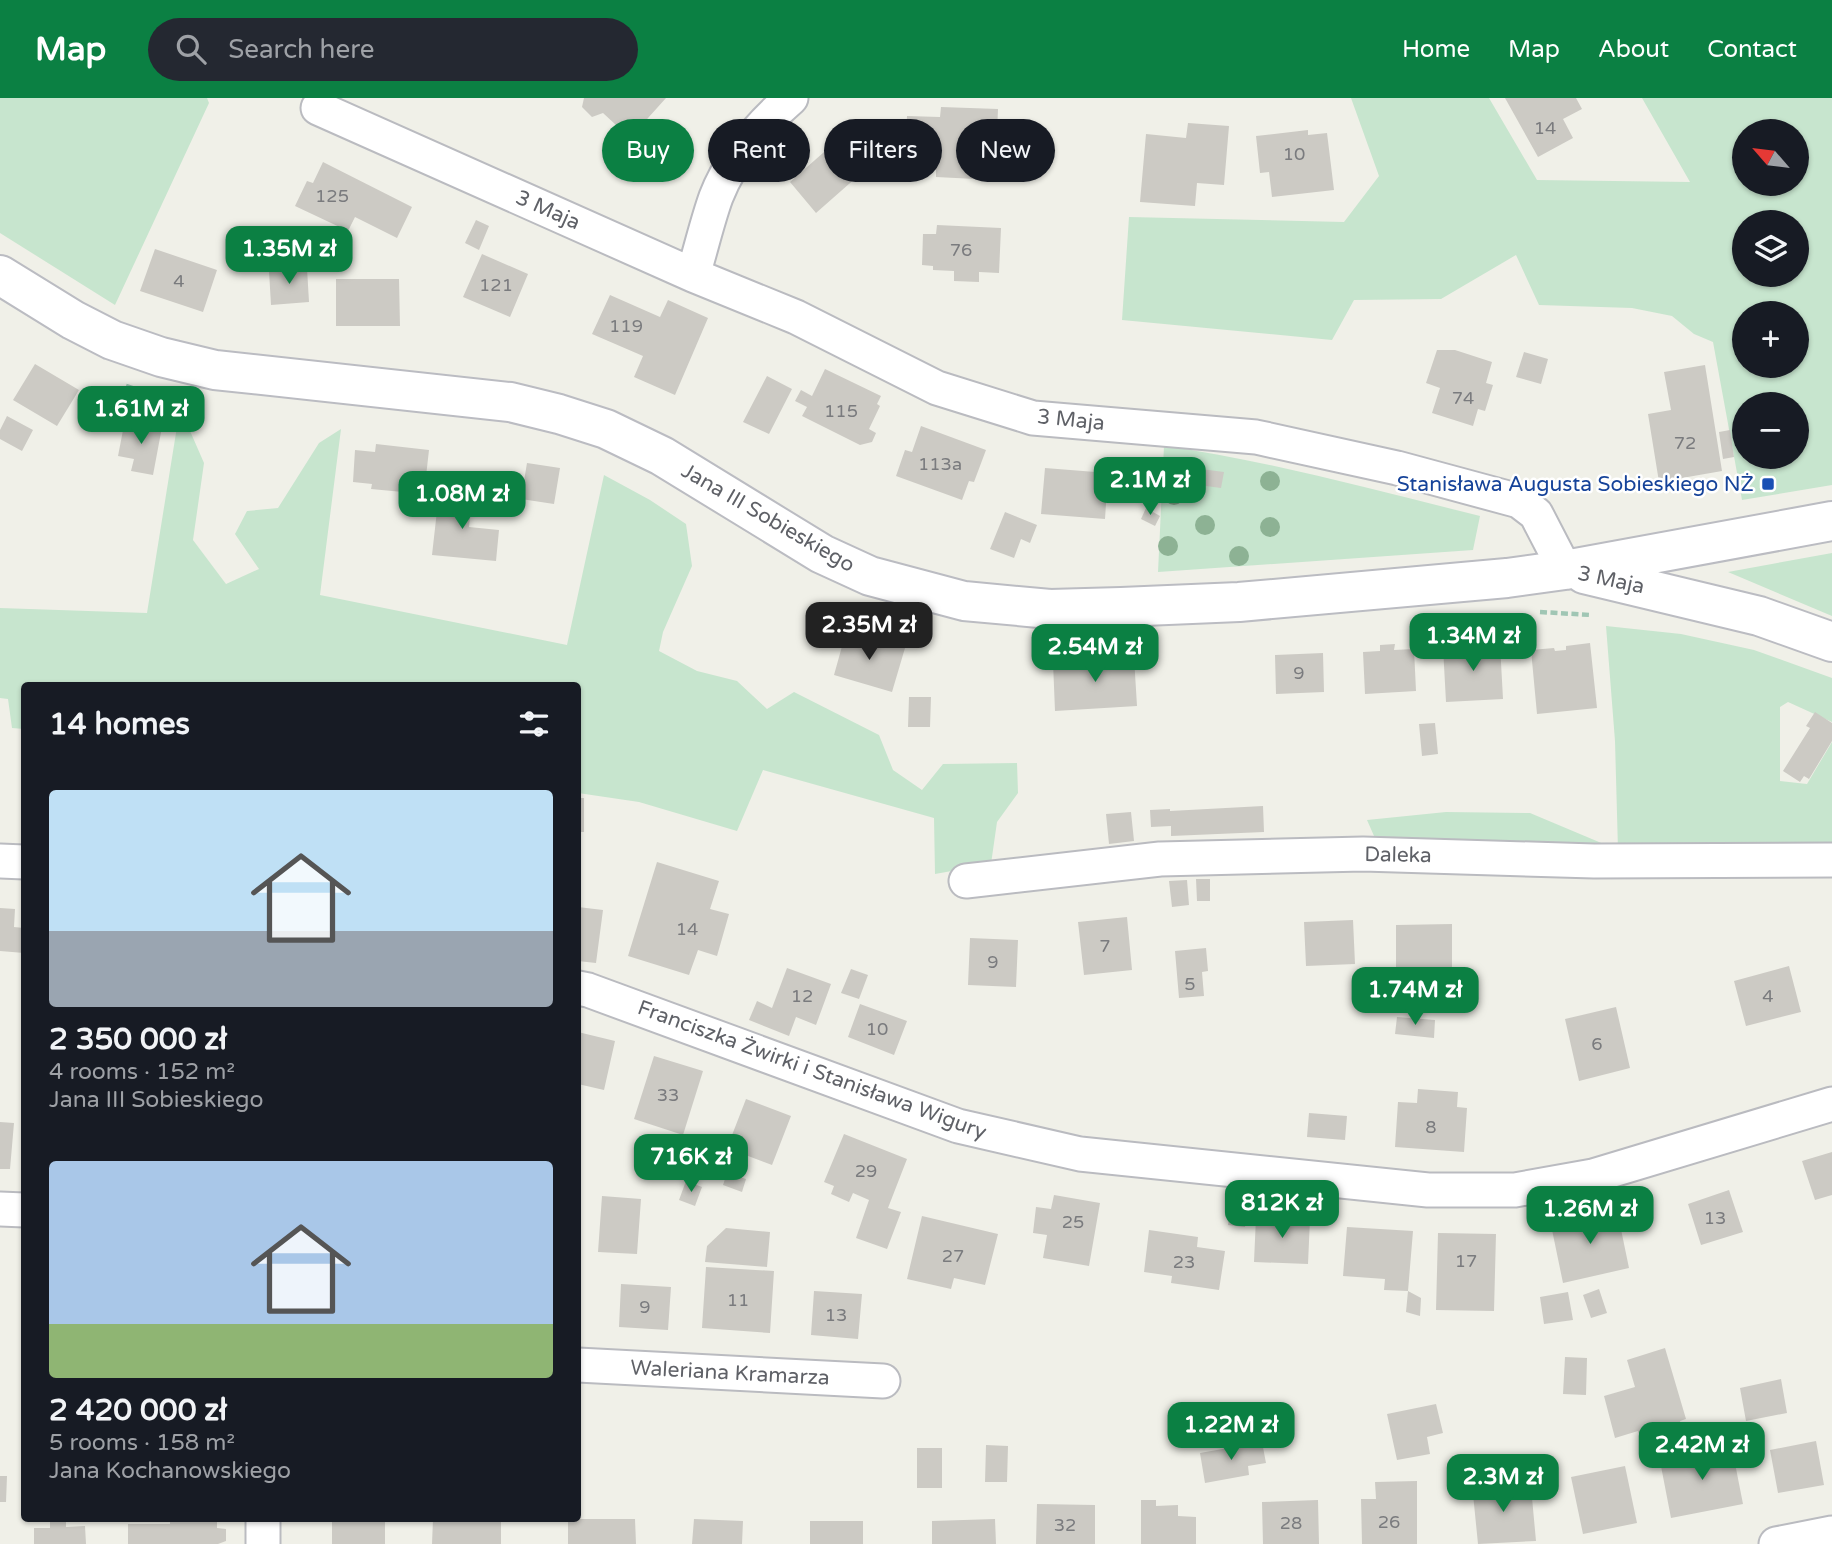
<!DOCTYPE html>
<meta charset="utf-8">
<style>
:root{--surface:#171b24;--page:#242831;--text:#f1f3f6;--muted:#9ea1a6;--accent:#0b8043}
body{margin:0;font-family:"Varela Round",sans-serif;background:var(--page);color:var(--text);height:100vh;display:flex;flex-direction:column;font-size:26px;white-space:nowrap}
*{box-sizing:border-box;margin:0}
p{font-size:23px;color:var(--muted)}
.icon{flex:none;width:38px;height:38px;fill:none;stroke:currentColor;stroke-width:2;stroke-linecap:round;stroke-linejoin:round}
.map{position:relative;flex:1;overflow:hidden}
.panel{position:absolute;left:21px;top:584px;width:560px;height:840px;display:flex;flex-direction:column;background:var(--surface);border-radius:7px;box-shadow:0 2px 5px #0004}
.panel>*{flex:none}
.guide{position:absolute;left:602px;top:21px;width:665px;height:63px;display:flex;gap:14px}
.needle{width:46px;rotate:298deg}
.tools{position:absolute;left:1732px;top:21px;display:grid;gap:14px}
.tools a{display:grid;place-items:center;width:77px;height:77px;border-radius:50%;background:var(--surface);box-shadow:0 2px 5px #0004;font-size:35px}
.price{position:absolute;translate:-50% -60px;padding:0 16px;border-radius:14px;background:var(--accent);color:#fff;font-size:23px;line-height:46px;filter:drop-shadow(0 2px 4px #0008)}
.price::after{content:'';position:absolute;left:50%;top:42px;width:21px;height:16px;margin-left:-10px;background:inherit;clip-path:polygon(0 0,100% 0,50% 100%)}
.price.active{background:#222;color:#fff}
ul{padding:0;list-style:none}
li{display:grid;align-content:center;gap:14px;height:371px;padding:0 28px}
li span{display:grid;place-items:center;height:217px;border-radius:7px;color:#555}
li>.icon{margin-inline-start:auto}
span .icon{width:126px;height:126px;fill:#fffc;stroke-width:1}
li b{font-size:30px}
h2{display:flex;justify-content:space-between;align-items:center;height:84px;padding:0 28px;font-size:30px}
.tag{padding:0 24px;border-radius:32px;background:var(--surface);box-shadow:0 2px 5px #0004;font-size:24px;line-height:63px}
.tag.active{background:var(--accent);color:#fff}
header{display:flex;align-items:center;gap:42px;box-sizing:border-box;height:98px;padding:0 35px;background:var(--accent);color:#fff}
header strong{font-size:33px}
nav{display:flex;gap:38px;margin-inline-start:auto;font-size:24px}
.search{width:490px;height:63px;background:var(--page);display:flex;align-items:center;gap:18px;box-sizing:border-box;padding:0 24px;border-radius:38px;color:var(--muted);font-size:26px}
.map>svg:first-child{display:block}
.green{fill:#c7e5ce;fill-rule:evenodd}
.building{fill:#cccac4}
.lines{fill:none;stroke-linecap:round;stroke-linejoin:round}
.minor-casing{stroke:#babbc0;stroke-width:37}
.secondary-casing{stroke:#bbbcc2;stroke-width:42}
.path{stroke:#a0c6b4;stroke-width:4.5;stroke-dasharray:7 3.5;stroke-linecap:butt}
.minor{stroke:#fff;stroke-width:33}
.secondary{stroke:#fff;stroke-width:38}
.tree{fill:#8db294}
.transit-dot{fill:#1a4fb4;stroke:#fff;stroke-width:2.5}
.labels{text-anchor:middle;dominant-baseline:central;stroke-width:5;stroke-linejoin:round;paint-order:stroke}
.number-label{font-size:18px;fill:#7a7b7e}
.street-label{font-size:21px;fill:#5f6167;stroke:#fff}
.transit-label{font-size:21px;fill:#164399;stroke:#fff;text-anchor:end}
</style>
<header>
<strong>Map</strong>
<div class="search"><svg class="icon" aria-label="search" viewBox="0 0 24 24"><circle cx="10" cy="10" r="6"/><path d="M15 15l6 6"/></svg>Search here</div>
<nav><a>Home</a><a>Map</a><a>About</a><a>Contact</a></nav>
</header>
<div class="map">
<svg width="1832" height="1446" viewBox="0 0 1832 1446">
<rect width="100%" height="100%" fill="#f0f0e8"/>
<!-- green -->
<path class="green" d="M0 0H207L209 5 115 207 0 135Z
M1351 0H1489L1537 82 1690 84 1642 0H1832V387L1742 402 1713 244 1694 236 1672 218 1632 210 1539 207 1516 157 1441 201 1354 202 1332 242 1122 222 1129 119 1344 124 1379 78ZM1745 33H1797V86H1745ZM1745 124H1797V177H1745ZM1745 215H1797V268H1745ZM1745 306H1797V359H1745Z
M180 310 204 365 193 442 226 486 259 471 235 436 247 413 278 410 319 345 341 331 320 497 567 547 604 377 650 402 686 426 692 468 663 534 659 553 697 573 737 583 767 611 794 594 879 637 893 672 922 692 943 666 1017 665 1018 695 997 724 991 766 935 776 934 720 763 672 737 733 639 704 578 695V588H24V631L12 630 8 601 0 600V510L147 515Z
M1164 348C1271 363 1375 392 1480 418L1473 452 1158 474Z
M1832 455V518L1728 474Z
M1606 528 1681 536 1754 552 1832 580V624L1788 604 1780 609V683L1807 686 1832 644V753C1681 761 1529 753 1378 747L1367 722 1446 714 1530 715 1618 752 1615 643Z"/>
<!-- building -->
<path class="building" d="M584 0H666L630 40 603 15 592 19 582 9Z
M1505 0H1576L1582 11 1563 21 1573 40 1538 59Z
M941 9 998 11 995 82 936 79V72L905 71 907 18 940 19Z
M1188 25 1229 28 1224 87 1197 85 1195 108 1140 104 1146 36 1186 40Z
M1308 32V37L1327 35 1334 92 1272 99 1269 74 1260 75 1256 38Z
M832 47 858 78 816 115 790 84Z
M323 64 412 109 397 140 355 119 348 133 295 108 307 83 313 85Z
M476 122 489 128 479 152 465 145Z
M937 127 1001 130 999 175 979 174V184L954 183V173L933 172V168L922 167 923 136H936Z
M155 151 217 172 203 214 140 193Z
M482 156 528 176 510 219 463 199Z
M307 170 309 204 271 207 269 173Z
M336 181H399L400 228H336Z
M610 197 660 219 668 202 708 220 675 297 634 279 643 258 592 236Z
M1437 252H1455L1492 264 1486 285 1493 287 1485 313 1478 311 1473 328 1432 315 1440 290 1426 285Z
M1524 254 1548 261 1541 286 1516 279Z
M35 266 79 292 57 328 13 302Z
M1705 267 1722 373 1659 384 1648 316 1671 312 1664 274Z
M825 271 881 298 877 306 880 308 869 331 876 335 872 344 860 347 802 318 807 309 795 303 801 292 812 298Z
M767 278 792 291 769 336 743 324Z
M7 318 33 332 22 353 0 341V332Z
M125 322 162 329 153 377 131 373 134 361 118 358Z
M921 328 986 352 974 384 969 383 962 402 896 378 905 352 912 354Z
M1730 332 1734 359 1723 361 1719 334Z
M376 346 429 352 424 396 371 391 372 386 353 384 355 352 375 354Z
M527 365 560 370 554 406 521 401Z
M1045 370 1108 375 1105 421 1041 416Z
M1193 370 1224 374 1221 390 1191 386Z
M439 395 472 397 469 429 499 432 496 463 432 457Z
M1146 410 1160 418 1155 428 1141 421Z
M1005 414 1037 427 1030 445 1021 441 1014 460 990 451Z
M846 534 905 550 892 594 834 577Z
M1480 545V547L1500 546 1503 601 1446 604 1443 549Z
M1590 545 1597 610 1537 616 1531 552 1554 550 1555 553 1566 552V548Z
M1395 546 1394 552 1414 551 1416 593 1365 596 1363 554 1380 553V547Z
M1323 555 1324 594 1276 596 1275 557Z
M1134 559 1137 608 1055 613 1053 564Z
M909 599H931L930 629H908Z
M1815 614 1832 625V643L1809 681 1804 678 1800 684 1783 673 1810 630 1806 628Z
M1435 625 1438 656 1422 658 1419 626Z
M578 700H584V734H578Z
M1263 708 1264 734 1171 738V728L1151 729 1150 712 1170 711V713Z
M1131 714 1134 743 1109 746 1106 716Z
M657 764 719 783 710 811 729 816 717 858 698 852 689 877 628 858Z
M1196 781H1210V803H1197Z
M1187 782 1189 807 1172 809 1169 783Z
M578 809 603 812 596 865 578 863Z
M0 810 15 811 14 829 24 830V855L0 853Z
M1127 819 1132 872 1084 877 1078 824Z
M1353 822 1355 866 1306 868 1304 824Z
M1452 826V872L1396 873V827Z
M970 840 1018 842 1016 889 968 887Z
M1206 850 1208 873 1202 874 1204 898 1179 900 1175 853Z
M1789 868 1801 914 1746 928 1734 883Z
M787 870 831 886 816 927 796 919 789 938 749 922 757 903 772 910Z
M851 871 868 877 859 901 841 895Z
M860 906 907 923 894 957 848 939Z
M1616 909 1630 970 1579 983 1565 921Z
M1397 919 1435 922 1434 940 1395 936Z
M578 934 615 943 604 992 578 986Z
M654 958 703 973 683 1037 634 1021Z
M1418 991 1458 994 1457 1009 1467 1010 1464 1054 1395 1049 1398 1004 1417 1005Z
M746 1001 791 1018 772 1067 727 1050Z
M1309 1015 1347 1018 1345 1042 1307 1039Z
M0 1024 14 1025 10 1071H0Z
M844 1036 907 1061 888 1110 901 1114 887 1151 856 1140 869 1102 853 1095 849 1104 831 1096 834 1088 824 1084Z
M1832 1054V1097L1815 1102 1802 1063Z
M727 1075 746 1081 742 1094 723 1087Z
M686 1083 702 1089 695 1108 679 1102Z
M1729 1092 1743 1134 1701 1147 1688 1106Z
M1054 1097 1100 1105 1089 1168 1043 1160 1047 1137 1033 1135 1036 1109 1051 1111Z
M602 1098 641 1101 637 1156 598 1154Z
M1230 1112 1247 1114 1245 1129 1228 1127Z
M1617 1112 1629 1170 1563 1185 1551 1127Z
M922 1118 998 1136 985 1187 954 1180 951 1191 907 1181Z
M1256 1119 1310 1121 1308 1166 1254 1164Z
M1347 1129 1413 1133 1408 1193 1384 1192 1385 1181 1343 1178Z
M726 1130 770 1134 767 1169 705 1164 707 1148Z
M1149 1132 1198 1139 1197 1149 1225 1153 1219 1192 1171 1185 1172 1178 1144 1174Z
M1438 1135 1496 1136 1494 1213 1436 1212Z
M706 1169 774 1173 770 1235 702 1230Z
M621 1186 671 1189 668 1232 619 1229Z
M1599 1191 1607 1215 1591 1220 1583 1197Z
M814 1193 862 1196 858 1241 811 1237Z
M1408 1193 1421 1200 1420 1218 1406 1214Z
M1568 1194 1573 1222 1544 1226 1540 1199Z
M1665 1250 1686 1321 1680 1323 1683 1334 1642 1346 1638 1333 1615 1340 1604 1298 1635 1289 1627 1262Z
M1565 1259 1587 1260 1586 1297 1563 1296Z
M1781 1281 1787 1315 1746 1323 1740 1290Z
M1436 1306 1443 1335 1427 1339 1430 1356 1397 1362 1387 1316Z
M1238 1313 1241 1332 1217 1336 1214 1317Z
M1816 1343 1824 1387 1778 1395 1770 1352Z
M1262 1344 1266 1365 1248 1368 1249 1377 1205 1385 1200 1355Z
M1731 1345 1743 1406 1671 1420 1660 1363 1712 1353 1711 1348Z
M986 1347 1008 1348 1007 1384H985Z
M917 1350H942V1390H917Z
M1625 1368 1637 1425 1583 1436 1571 1379Z
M0 1378H7L6 1404H0Z
M1417 1383V1446H1362L1361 1401H1376L1375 1384Z
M1506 1383 1507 1392 1531 1389 1536 1443 1478 1446 1472 1386Z
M1141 1402H1156V1408L1178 1407V1418L1196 1419V1446H1141Z
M1318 1402 1319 1446H1263L1262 1404Z
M1037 1406 1095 1407V1446H1036Z
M66 1421V1429L85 1428 86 1446H34V1430H50V1422Z
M170 1421H217V1430L226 1431V1443L218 1446H128V1426H170Z
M332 1421H385V1446H332Z
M433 1421H501V1446H432Z
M568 1421H635L636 1446H568Z
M694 1421 743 1423 742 1446H692Z
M995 1421 996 1446H932V1423Z
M810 1423H863V1446H810Z"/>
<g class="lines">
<defs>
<path id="minor" d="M318 10 693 177 796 219 937 290 1033 320 1256 339 1397 370 1519 403 1536 416 1565 472
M693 177C701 151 707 124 716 99 731 60 760 27 791 0
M0 763 24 764
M966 783 1160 761 1363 756 1594 763 1832 762
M578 890 588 892 958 1028 1080 1056 1428 1092H1515L1593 1078 1832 1006
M0 1111 24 1112
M578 1267 883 1283
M263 1446V1421
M1776 1446 1832 1435"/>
<path id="secondary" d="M0 177 73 222 112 242 161 259 215 272 510 304 559 316 606 331 662 358 822 456 870 478 964 503 1050 511 1121 509 1239 504 1507 480 1565 472 1832 423
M1584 476 1759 518 1832 544"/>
</defs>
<!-- minor casing -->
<use href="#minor" class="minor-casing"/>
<!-- secondary casing -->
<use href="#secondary" class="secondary-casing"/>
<!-- path -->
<path class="path" d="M126 288 144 294
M159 299 198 308
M1540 514 1591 517"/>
<!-- minor -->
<use href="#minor" class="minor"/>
<!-- secondary -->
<use href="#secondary" class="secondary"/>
</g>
<!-- trees -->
<g class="tree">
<circle cx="1179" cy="369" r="10"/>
<circle cx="1270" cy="383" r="10"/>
<circle cx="1174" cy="397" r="10"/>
<circle cx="1205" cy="427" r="10"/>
<circle cx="1270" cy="429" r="10"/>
<circle cx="1168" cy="448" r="10"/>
<circle cx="1239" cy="458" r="10"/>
</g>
<!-- markers -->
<rect class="transit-dot" x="1761" y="379" width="14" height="14" rx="3.5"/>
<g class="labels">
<!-- number labels -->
<g class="number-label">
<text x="1545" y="30">14</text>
<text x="1294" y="56">10</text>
<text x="332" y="98">125</text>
<text x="961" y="152">76</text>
<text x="179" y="183">4</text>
<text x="496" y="187">121</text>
<text x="626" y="228">119</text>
<text x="1463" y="300">74</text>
<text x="841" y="313">115</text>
<text x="1685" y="345">72</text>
<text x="940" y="366">113a</text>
<text x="1299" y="575">9</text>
<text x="687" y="831">14</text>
<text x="1105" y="848">7</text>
<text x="993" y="864">9</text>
<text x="1190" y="886">5</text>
<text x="802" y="898">12</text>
<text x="1768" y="898">4</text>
<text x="877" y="931">10</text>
<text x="1597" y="946">6</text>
<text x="668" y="997">33</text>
<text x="1431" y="1029">8</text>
<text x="866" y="1073">29</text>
<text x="1715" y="1120">13</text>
<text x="1073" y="1124">25</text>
<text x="953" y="1158">27</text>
<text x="1466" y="1163">17</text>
<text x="1184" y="1164">23</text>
<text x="738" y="1202">11</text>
<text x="645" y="1209">9</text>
<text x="836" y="1217">13</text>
<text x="1389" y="1424">26</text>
<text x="1291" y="1425">28</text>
<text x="1065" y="1427">32</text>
</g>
<!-- street labels -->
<g class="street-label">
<text transform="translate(548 112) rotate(24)">3 Maja</text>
<text transform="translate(1071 322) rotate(6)">3 Maja</text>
<text transform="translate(768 420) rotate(30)">Jana III Sobieskiego</text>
<text transform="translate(1611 482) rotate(12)">3 Maja</text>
<text transform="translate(1398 757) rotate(1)">Daleka</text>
<text transform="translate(812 972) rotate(20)">Franciszka Żwirki i Stanisława Wigury</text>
<text transform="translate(730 1275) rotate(3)">Waleriana Kramarza</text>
</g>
<!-- transit labels -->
<g class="transit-label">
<text x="1754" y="386">Stanisława Augusta Sobieskiego NŻ</text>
</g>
</g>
</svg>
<div class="tools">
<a><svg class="needle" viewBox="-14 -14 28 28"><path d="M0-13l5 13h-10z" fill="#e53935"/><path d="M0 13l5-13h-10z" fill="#9ea1a6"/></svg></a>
<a><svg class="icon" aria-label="layers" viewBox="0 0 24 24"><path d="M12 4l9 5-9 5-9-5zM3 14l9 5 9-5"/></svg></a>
<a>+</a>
<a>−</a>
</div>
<b class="price" style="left:289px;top:188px">1.35M zł</b>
<b class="price" style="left:141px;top:348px">1.61M zł</b>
<b class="price" style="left:1150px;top:419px">2.1M zł</b>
<b class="price" style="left:462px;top:433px">1.08M zł</b>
<b class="price active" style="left:869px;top:564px">2.35M zł</b>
<b class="price" style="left:1473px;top:575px">1.34M zł</b>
<b class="price" style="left:1095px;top:586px">2.54M zł</b>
<b class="price" style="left:1415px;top:929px">1.74M zł</b>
<b class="price" style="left:691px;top:1096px">716K zł</b>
<b class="price" style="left:1282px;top:1142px">812K zł</b>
<b class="price" style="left:1590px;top:1148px">1.26M zł</b>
<b class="price" style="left:1231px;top:1364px">1.22M zł</b>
<b class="price" style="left:1702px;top:1384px">2.42M zł</b>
<b class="price" style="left:1503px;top:1416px">2.3M zł</b>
<div class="guide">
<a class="tag active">Buy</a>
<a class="tag">Rent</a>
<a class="tag">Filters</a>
<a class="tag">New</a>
</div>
<section class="panel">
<h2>14 homes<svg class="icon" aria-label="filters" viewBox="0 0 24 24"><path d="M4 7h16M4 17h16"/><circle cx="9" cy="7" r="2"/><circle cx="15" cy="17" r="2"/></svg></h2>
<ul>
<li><span style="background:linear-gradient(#bfe0f5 65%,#9aa5b1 0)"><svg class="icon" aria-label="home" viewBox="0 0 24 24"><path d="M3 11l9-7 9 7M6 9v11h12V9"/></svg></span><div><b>2 350 000 zł</b><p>4 rooms · 152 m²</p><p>Jana III Sobieskiego</p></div></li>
<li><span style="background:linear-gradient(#a9c7e8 75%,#8fb573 0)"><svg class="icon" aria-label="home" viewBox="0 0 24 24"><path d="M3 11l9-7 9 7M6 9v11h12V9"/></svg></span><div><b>2 420 000 zł</b><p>5 rooms · 158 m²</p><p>Jana Kochanowskiego</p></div></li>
</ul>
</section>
</div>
